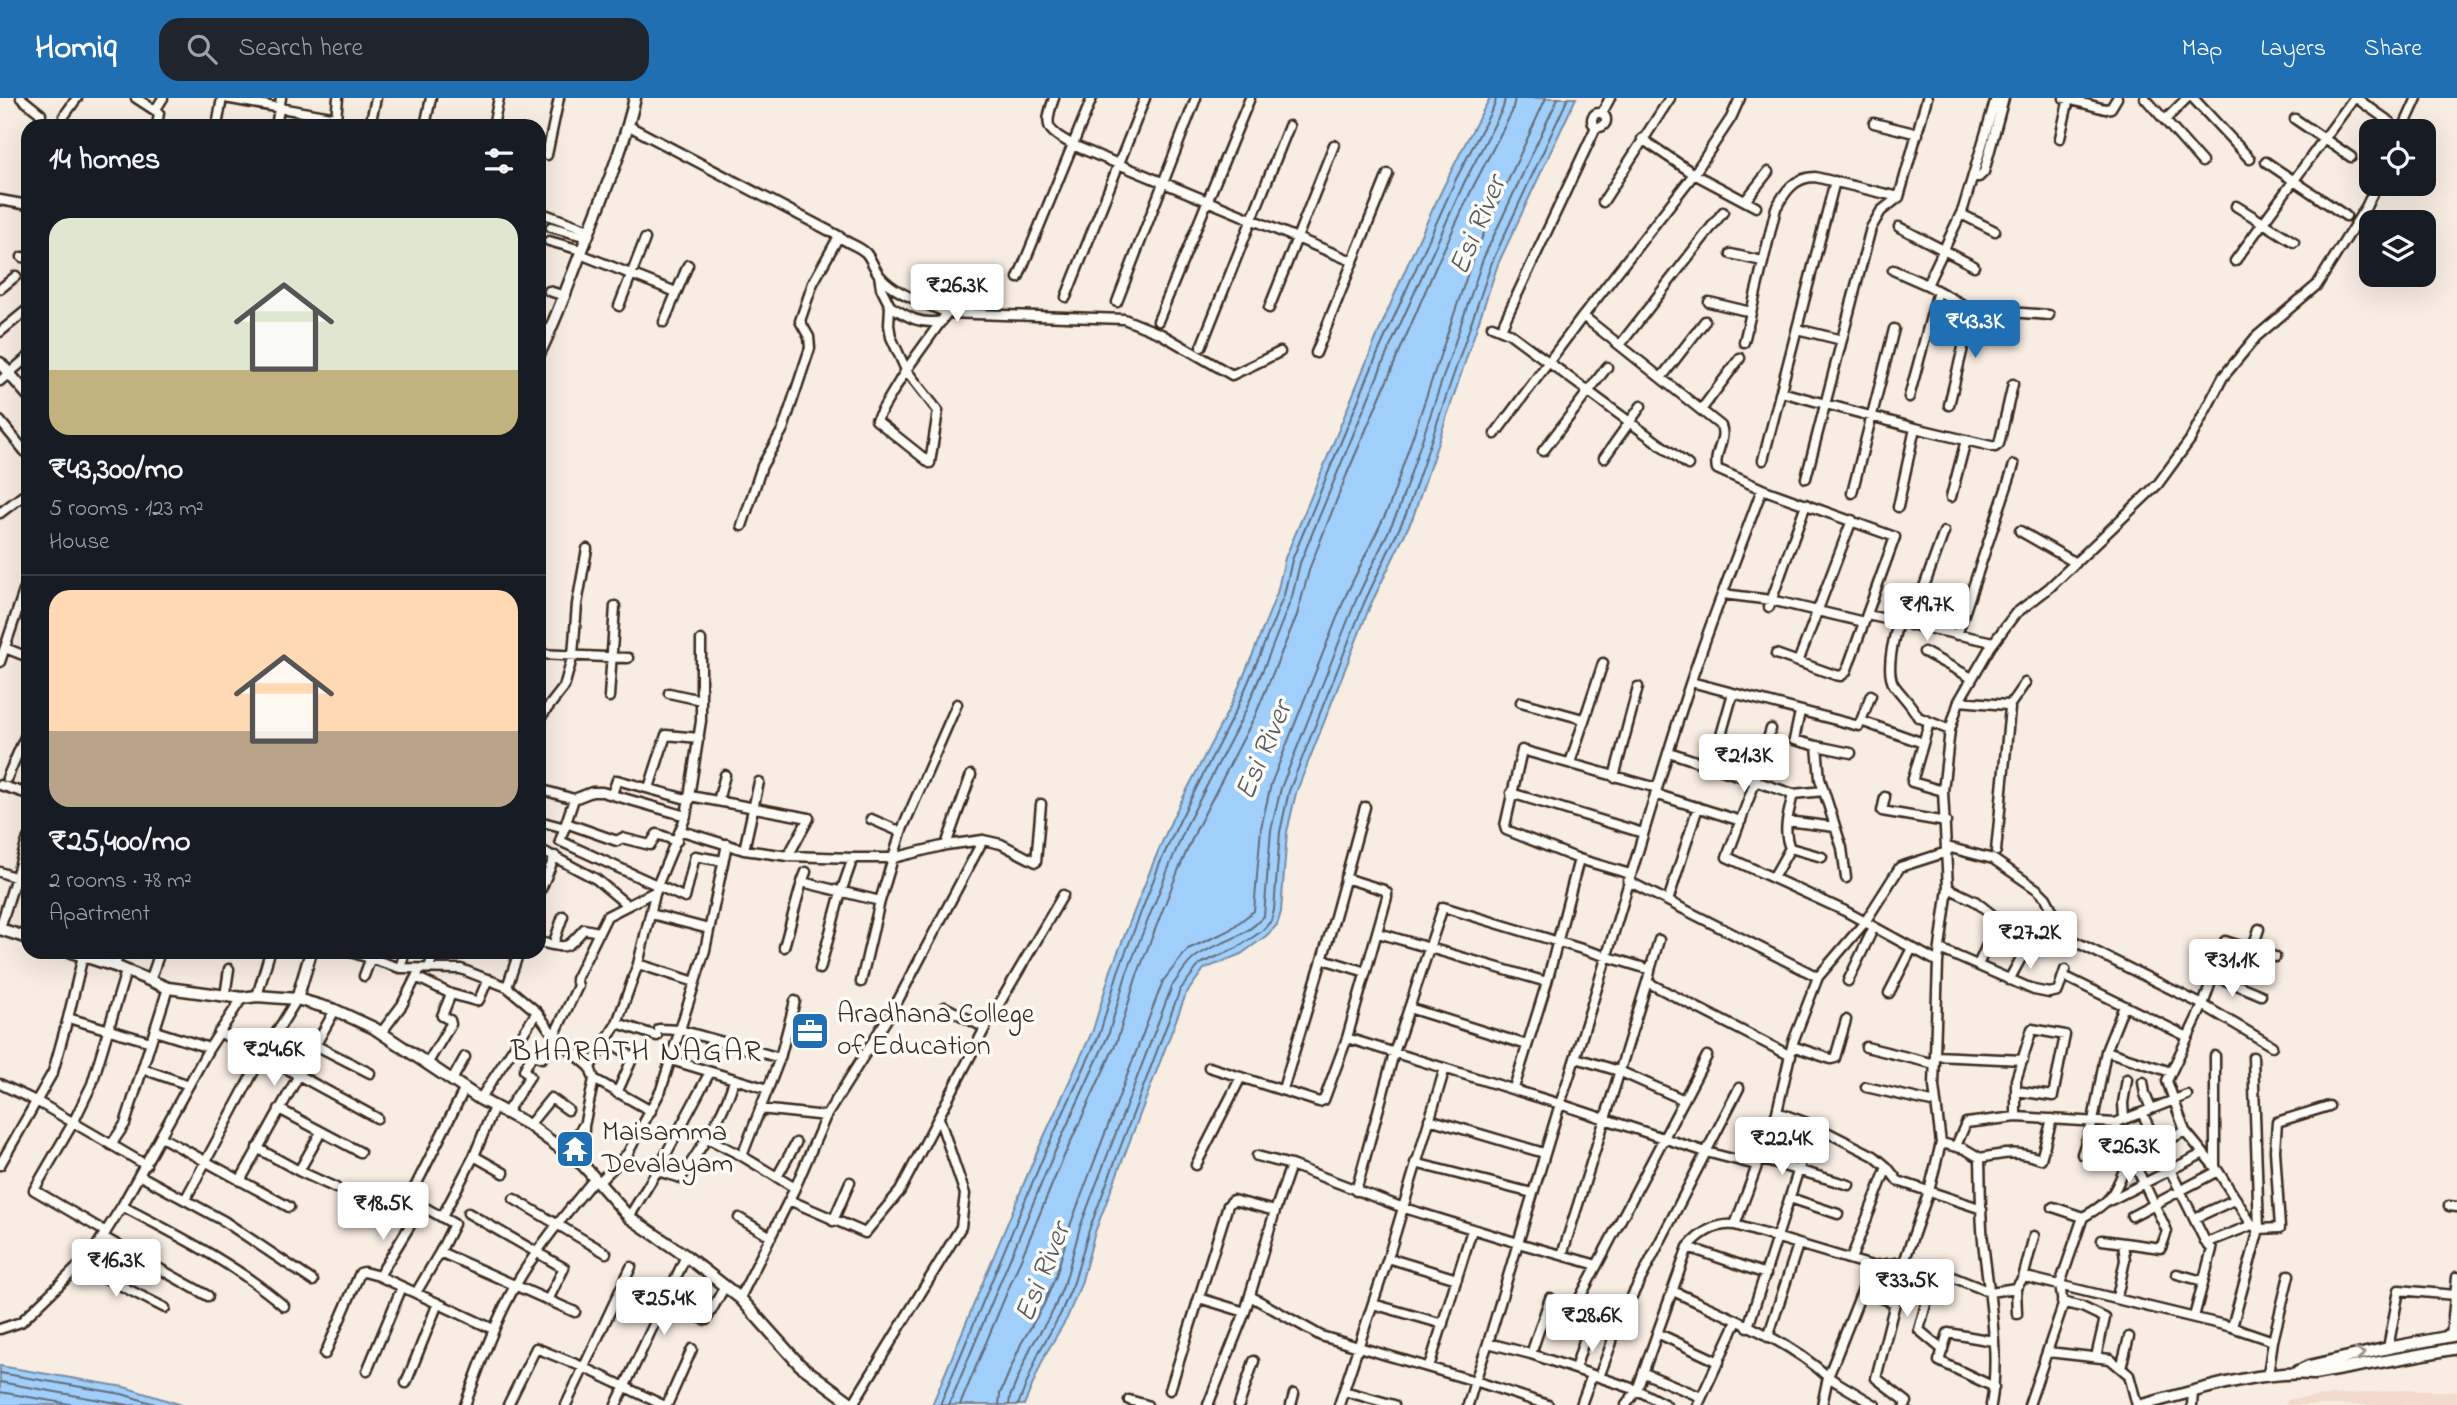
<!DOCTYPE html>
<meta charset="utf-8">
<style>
:root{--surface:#171b24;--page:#20242c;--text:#f1f3f6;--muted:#9ea1a6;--line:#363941;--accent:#1f6fb2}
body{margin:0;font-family:"Indie Flower",sans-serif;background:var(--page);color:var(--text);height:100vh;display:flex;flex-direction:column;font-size:26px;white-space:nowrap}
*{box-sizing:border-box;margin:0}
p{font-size:23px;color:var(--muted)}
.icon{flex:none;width:38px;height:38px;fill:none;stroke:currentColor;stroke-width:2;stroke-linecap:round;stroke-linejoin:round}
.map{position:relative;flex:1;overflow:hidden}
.side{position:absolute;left:21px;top:21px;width:525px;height:840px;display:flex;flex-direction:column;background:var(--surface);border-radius:21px;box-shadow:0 7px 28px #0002}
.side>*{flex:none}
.tools{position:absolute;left:2359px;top:21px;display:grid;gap:14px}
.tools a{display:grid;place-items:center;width:77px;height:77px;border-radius:14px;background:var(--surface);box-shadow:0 7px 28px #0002;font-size:35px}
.price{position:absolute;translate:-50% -60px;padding:0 16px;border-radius:7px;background:#fff;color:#222;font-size:23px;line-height:46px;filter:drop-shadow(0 2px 4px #0008)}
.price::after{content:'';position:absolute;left:50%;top:42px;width:21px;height:16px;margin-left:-10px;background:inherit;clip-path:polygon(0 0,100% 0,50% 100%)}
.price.selected{background:var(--accent);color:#fff}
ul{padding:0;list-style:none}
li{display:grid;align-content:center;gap:14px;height:371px;padding:0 28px}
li+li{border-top:2px solid var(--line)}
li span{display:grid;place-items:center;height:217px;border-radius:21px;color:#555}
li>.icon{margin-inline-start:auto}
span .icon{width:126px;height:126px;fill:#fffc;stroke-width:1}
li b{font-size:30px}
h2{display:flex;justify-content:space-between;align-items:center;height:84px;padding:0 28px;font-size:30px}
header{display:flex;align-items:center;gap:42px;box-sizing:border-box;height:98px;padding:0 35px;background:var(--accent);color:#fff}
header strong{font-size:33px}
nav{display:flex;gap:38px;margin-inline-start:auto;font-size:24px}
.search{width:490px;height:63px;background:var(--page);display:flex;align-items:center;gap:18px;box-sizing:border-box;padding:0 24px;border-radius:21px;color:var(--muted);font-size:26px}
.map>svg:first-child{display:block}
.built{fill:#f2dacc}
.water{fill:#a0cffc;stroke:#788da3;stroke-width:2}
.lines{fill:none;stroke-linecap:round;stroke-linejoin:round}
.shore{stroke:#636c77;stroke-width:2}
.minor-casing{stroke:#3b2a1e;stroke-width:13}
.tertiary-casing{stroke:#3b2a1e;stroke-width:15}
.minor{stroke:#fdfcf7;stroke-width:8}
.tertiary{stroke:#fdfcf7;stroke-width:10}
.oneway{stroke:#9c938a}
.labels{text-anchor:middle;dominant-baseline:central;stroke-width:7;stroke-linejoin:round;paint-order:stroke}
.poi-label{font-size:28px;fill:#3b2a1e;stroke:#fdfcf7;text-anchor:start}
.water-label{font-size:30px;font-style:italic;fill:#595c61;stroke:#fdfcf7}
.neighbourhood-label{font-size:30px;letter-spacing:2px;fill:#3b2a1e;stroke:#fdfcf7}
</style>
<header>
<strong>Homiq</strong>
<div class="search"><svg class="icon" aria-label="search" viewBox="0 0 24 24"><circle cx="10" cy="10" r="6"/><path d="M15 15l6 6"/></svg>Search here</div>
<nav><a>Map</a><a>Layers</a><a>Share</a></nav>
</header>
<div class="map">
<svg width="2457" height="1307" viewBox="0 0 2457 1307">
<rect width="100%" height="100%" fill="#f8ede3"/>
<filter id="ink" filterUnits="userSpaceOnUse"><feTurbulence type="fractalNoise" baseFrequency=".0143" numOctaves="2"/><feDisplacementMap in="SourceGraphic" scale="14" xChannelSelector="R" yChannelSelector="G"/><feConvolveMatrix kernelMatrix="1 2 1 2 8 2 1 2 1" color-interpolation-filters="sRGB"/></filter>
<g filter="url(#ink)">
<!-- built -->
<path class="built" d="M2399 1292 2457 1294V1307H2285L2288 1301Z"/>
<!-- water -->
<path class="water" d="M1490 0H1576L1498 166 1413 419 1370 508 1296 695 1287 734 1281 814 1277 827 1266 838 1241 856 1204 871 1186 896 1095 1134 1081 1186 1067 1220 1045 1257 1024 1307H932L1037 1054 1093 932 1111 872 1154 763 1173 719 1231 607 1253 556 1277 495 1285 460C1352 307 1407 146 1490 0Z
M0 1268 124 1289 182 1307H0Z"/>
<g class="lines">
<!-- shore -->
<path class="shore" d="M0 1275 122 1296 158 1307
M0 1284 128 1307
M0 1294 75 1307
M940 1307 1044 1057 1100 935 1118 874 1160 765 1180 722 1237 610 1259 559 1284 497 1292 462 1377 257 1456 81 1495 6 1496 0
M949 1307 1052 1060 1108 938 1126 877 1169 769 1187 726 1245 614 1267 562 1292 499 1300 465 1385 260 1464 85 1503 10 1505 0
M960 1307 1061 1065 1117 943 1136 880 1178 773 1197 730 1255 618 1297 517 1310 469 1347 376 1437 166 1473 89 1512 14 1515 0
M999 1307 1000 1296 1021 1246 1043 1208 1056 1178 1071 1125 1163 883 1188 851 1228 833 1254 813 1261 730 1271 686 1346 497 1389 409 1474 157 1546 0
M1009 1307 1010 1299 1031 1249 1053 1213 1066 1181 1080 1129 1172 888C1179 879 1187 864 1197 858 1220 843 1244 841 1264 818L1271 732 1281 690 1356 502 1398 413 1483 161 1558 0
M1018 1307 1039 1254 1060 1217 1074 1184 1089 1132 1180 892 1200 866 1237 850 1262 833 1271 823 1274 812 1280 734 1289 693 1364 505 1406 416 1492 164 1568 0"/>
<defs>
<path id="minor" d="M21 0 41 16 39 28
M136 0 159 15 157 28
M225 0 336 20 334 28
M1054 0C1043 31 1047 32 1075 48L1352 163
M1996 0 1963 111 1927 187 1971 211 2049 217
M2064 0 2105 11 2111 10 2117 0
M2145 0 2202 64
M2193 0 2250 61
M2356 0 2390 24
M156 11 163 0
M1592 22a7 7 0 1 1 14 0a7 7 0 1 1-14 0Z
M1602 15 1610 0
M64 18 77 0
M372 18 376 0
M336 20 338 0
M2295 21 2351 59
M2165 22 2187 0
M1874 25 1918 36
M217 28 222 0
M276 28 281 0
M425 28 431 0
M493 28 499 0
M629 28 839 138C845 145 858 147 866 155 872 162 874 171 880 178 896 197 926 205 947 215L906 272 938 313 930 365
M2402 33 2417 0
M2060 40 2069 0
M1642 41 1694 76 1756 109
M547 57 559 0
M2266 64 2346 118
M1973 79H1979L1984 74 2004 0
M0 102 28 107
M1745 103 1768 74
M1603 104 1670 0
M2236 108 2294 144
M539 114 589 132
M1961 116 1995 133
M551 129 587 139
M1899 129 1974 168
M549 143 581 152
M580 156 676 194
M1731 156 1762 163
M22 159 28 160
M2235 163 2354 0
M1893 172 1927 187
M879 177 881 190 890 208 889 227 891 239 906 272 876 322 930 365
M1018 180 1092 0
M0 191 16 178
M549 193 565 198
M1066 199 1145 0
M1117 204 1196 0
M1709 204 1751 214
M619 208 645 141
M890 208C908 219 920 227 942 223
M1269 210 1334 47
M947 215 1124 221 1161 236 1232 277 1280 254
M1583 218 1694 76 1731 20 1740 0
M1158 223 1250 0
M664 224 688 167
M1492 228 1509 235 1688 367
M1501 231 1596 29
M1797 231 1842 242
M0 234 28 211
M1744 244 1776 110C1785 94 1794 79 1815 79L1899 99
M1620 247 1723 114
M1201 249 1289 28
M1316 255 1388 76
M1661 280 1705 223
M0 283 28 259
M1781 294 1915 330 1995 349 1999 346 2013 286
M1909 299 1938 193
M1949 307 1970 221 1971 211
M1701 312 1740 260
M0 323 28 357
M1495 336 1583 218 1721 328C1727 342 1713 355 1717 371L1762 391
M1543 353 1607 269
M1604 360 1641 308
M1763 362 1835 83
M1806 380 1871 130 1881 113 1899 99 1927 0
M1852 395 1894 231
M1951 399 1966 342
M1898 409 1915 330
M0 415 28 394
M742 428 762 368 783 331 810 250 809 239 800 223 813 185 839 138
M2020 433 2076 465
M1723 496 1771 502 1864 524
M1769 509 1806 406
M1867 517 1993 544
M1898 525C1894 539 1885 574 1894 587 1902 598 1912 607 1918 619L1950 632
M1910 527 1944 434
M1957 537 2014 367
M5 550 28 559
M1924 554 1972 580
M539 556 628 560
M0 564 28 481
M1798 564 1852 422
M1691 584 1859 628 1871 597
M669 595 701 602
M609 599 615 508
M1959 603 2007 607 2010 610 1996 753
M1521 604 1583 621
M2009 608 2025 585
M1800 614 1794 642 1817 648 1820 681 1842 750 1846 780
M539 621 564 589 573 557 577 506 587 451
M1861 623 1923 645
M1929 625 1912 684 1943 693
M1771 631 1755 684 1727 759 1845 813 1938 864
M1817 648 1851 655
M1669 654 1793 696 1824 693
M1570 665 1603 565
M1712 669 1733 595
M1614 679 1638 589
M7 680 28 632
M0 687 28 696
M649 690 666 637 699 640
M539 691 574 701 592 694H602L686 718
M1511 695 1643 735
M612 696 617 682 690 702
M1655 696 1741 723
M1793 696C1789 715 1782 732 1790 750L1822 759
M690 698 809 720 788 758
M1885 699 1882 713 1946 724
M574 701 560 743 685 800 695 758 723 763
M718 703 725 677
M871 721 901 734
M539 723 565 730
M1787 723 1835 729
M566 725 617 743 622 740 650 747 657 736 677 743
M682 733 744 752 788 758 853 760H893L946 747 983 742 1001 746 1036 764 1041 706
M946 747 971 677
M1947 749 1993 761 2038 792 2046 800 2063 833 2072 842 2203 907 2272 948
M539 751 596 781 626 806
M744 752 759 684
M0 774 28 784
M1630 776 1579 761 1506 732 1505 728 1522 652 1657 690
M1773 780 1790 750
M1628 783 1818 879
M802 784 806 774
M1948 790 1975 803 2009 830
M539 796 555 758
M1668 803 1698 709
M651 816 709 831
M0 830 28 740
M1378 835 1547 884
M539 844C567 850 565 853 584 831L599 834
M553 847 563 818
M784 849 802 784 880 803
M1940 851 2034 892 2049 895 2058 893 2065 872
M2252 852 2259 831
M351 854 400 870 461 871 507 889 537 914 554 938 590 969 594 981 651 1013
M83 858 68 920 151 944
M2275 859 2225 843 2203 907 2167 983 2185 1033 2218 1073 2252 1127 2259 1131 2280 1130 2275 1052 2277 1024 2329 1008
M1323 861 1366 874
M1978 867 1992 836
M115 868 119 854
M400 870 405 854
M429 870 434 854
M820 871 841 794 853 760
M1650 872 1659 842
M364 878 373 854
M2215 878 2261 897
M416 879 451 896 476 903 479 902 488 881
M2070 881 2186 938
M2009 882 2026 851
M150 883 160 854
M1848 883 1874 829
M695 884 705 852 727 746
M861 884 880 803 901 734 957 606
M507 889 519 854
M1889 895 1912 850
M225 898 229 871
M257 898 270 854
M1409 910 1527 947
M617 925 657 938
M985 930 1063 797
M659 931 680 932 780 960
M155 933 209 950
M219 934 377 1020
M381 935 402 907 418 875
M554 938 578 888 576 881 607 818 656 793
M1347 940 1560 1006C1607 867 1644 725 1690 586 1712 520 1738 456 1762 391L1895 439 1846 574 1841 578 1835 577 1776 556
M608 943 633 959 617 995
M516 945 532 957 542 960 557 942
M315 947 370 975
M1792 948 1831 961 1835 960 1846 922
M1866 949 1935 966
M2106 953 2171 974
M1935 958 2023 962
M1576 960 1619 973 1684 1002
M671 962 768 991
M427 966 451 926 450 922 442 918 451 896
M590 969 617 925 638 866 657 788 686 718 701 623V542
M1209 969 1319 1004 1324 1002 1347 940 1387 799V795L1384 792 1345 780
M143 971 189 987
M452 982 465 959
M2143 984 2145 996 2151 1011
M0 986 38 1004 146 1067
M1866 989 1936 1005
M465 990 409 1101 422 1108 379 1178 493 1231
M1514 990 1547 884 1579 761
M1283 991 1334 822 1365 709
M2016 993 2053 998 2065 937 2032 931 2016 982V1019
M480 1001 537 914
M279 1011 360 1054
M760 1011 826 1018
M1777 1014 1813 1027 1874 1058 1887 1069 1898 1083 1982 1111
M506 1015 530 978 524 972 532 957
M2142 1015 2206 1145 2212 1151 2194 1219
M1429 1021 1544 1055
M2124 1021 2123 1005 2127 981
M529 1027 551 1000 568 1012
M161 1039 289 1109
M707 1040 742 1058
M1941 1045 1934 988 1938 864 1948 790 1943 693 1950 632 1959 603 1991 548 2015 516 2049 490 2158 386 2190 342 2223 279 2256 239 2317 187 2366 109 2377 86
M111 1047 125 1026 168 890
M2159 1047 2185 1033
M1956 1048 1966 1025 2016 1019 2115 1025 2187 997
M257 1050 299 1073 336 1090
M566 1055 583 1028
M2082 1056 2093 1023 2106 953 2124 908
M474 1058 504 1075
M1257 1058 1291 1067 1401 1109 1518 1145 1560 1006 1605 1021 1647 884
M1980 1060C2005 1055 2017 1053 2041 1061L2052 1021
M1759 1061 1849 1087
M1415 1065 1532 1095
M0 1067 53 974 68 920
M583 1067 584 1028 594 981
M1196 1067 1241 979
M2215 1068V958
M299 1073 321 1034
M657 1073 681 1080C701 1049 724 1018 734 982
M139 1077 224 1123 313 1183
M777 1079 796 1045
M240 1083 335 912
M599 1084 628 1055 661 992 695 884 638 866
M795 1090 826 1018 895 908 983 742
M1356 1093 1394 955 1443 809 1648 871 1650 874 1647 884 1791 958
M1790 1100 1838 1116
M514 1101 606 1155
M185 1102 262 958 297 901
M789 1102 865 1135 900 1093 985 930 945 909
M2111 1102 2202 1056
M122 1108C177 1137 237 1167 284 1208
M2449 1108 2457 1109
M2053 1109 2083 1119C2117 1101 2115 1091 2130 1058
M468 1115 564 1170 548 1202
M2132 1118 2218 1073
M442 1119 474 1058 494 1009
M629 1119 657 1073 710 974
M739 1120 771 1139
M2195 1120 2236 1101
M833 1123 850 1084
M1735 1127 1777 1014 1793 944 1818 879 1865 824 1900 769 1947 754
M106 1134 34 1092 73 1025 92 986 126 873
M103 1139 208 1198
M2102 1142 2161 1150 2167 1133 2115 1025
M2206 1145 2252 1127
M1688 1149 1766 1176
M440 1154 575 1214
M1562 1157 1605 1021 1706 1054 1756 1067
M1388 1160 1457 1181
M1851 1161 1887 1069
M1904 1164 1929 1093 1941 1045 1965 1051 1980 1060C1981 1091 1980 1122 1984 1152 1990 1203 2000 1256 1991 1307
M1887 1166 1878 1199 1895 1205 1876 1280 1907 1304 1905 1307
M80 1167 165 1210
M1935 1172 1919 1232 1943 1252
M2177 1176 2203 1183
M2023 1180 2034 1138
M2016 1190 2017 1216
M1673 1193C1724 1217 1786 1240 1828 1279L1872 1168
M416 1195 440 1154 454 1126 422 1108
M1250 1198 1321 1238 1475 1283 1468 1307
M2117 1199 2125 1162 2123 1145
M740 1200 795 1090 742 1058 780 960 795 903
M1199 1200 1245 1214
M2062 1204 2082 1209 2105 1220 2096 1259
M1373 1206 1443 1226
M677 1210 706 1222 725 1188
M1574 1211 1707 958
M1748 1229 1813 1027
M2232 1229 2273 1243 2289 1177
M0 1231 21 1224 93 1154 122 1108 208 952 242 900
M1657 1235 1719 1264
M2451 1238 2457 1179
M1768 1239 1798 1147
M1993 1243 1948 1235 1939 1263 1994 1289
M1488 1245 1518 1145 1597 1167
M2388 1250 2399 1192 2455 1197
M2048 1254 2110 1261 2129 1277 2137 1307
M325 1256 360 1175 364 1174 379 1178
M1531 1256 1550 1200
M1429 1269 1472 1132
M2121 1270 2129 1239
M1575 1271 1588 1230
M367 1273 402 1189
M1644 1275 1701 1299
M2268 1277 2273 1243
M1599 1279 1612 1244V1237L1739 990
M406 1285 438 1205
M1170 1292 1228 1107 1233 1102 1275 1113
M1344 1293 1394 1307
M1129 1302 1147 1307
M853 1306 961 1129 965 1096 939 1020
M465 1307C480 1267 494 1226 515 1188 537 1150 567 1114 595 1080
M508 1307 536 1250 583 1269 663 1307
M566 1307 631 1169
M616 1307 686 1158
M667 1307 692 1251
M1208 1307 1245 1214 1275 1113 1291 1067
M1239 1307 1254 1263
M1291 1307 1294 1296
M1339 1307 1388 1160 1445 970
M1548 1307 1475 1283 1488 1245 1531 1256 1637 1292 1626 1307
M1581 1307 1592 1277
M1666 1307 1637 1292 1688 1149C1701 1134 1716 1125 1735 1127L1872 1168 1904 1164 1935 1172 1990 1194 2016 1190 2023 1180H2030L2232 1229 2259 1131 2253 959
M1698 1307 1737 1223
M1822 1307 1828 1279 1875 1307
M2029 1307 2063 1207 2060 1186 2083 1119
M2192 1307 2193 1295"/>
<path id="tertiary" d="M539 256C556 222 568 187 582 152 601 102 623 53 635 0
M0 265 28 297
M0 831 28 840
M71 854 115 868 168 890 242 900 257 898 297 901 335 912 374 930 480 1001 529 1027 583 1067 629 1119 686 1158 740 1200 800 1267 854 1307
M297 901 311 854
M2298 1273 2309 1268 2388 1250 2457 1237
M2142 1307C2197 1293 2257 1272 2314 1276L2457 1250"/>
</defs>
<!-- minor casing -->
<use href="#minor" class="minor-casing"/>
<!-- tertiary casing -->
<use href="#tertiary" class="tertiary-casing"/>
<!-- minor -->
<use href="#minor" class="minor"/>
<!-- tertiary -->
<use href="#tertiary" class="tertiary"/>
</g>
<!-- one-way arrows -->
<defs><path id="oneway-chevron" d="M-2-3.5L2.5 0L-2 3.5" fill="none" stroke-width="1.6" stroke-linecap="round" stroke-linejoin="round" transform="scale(1.75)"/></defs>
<use class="oneway" href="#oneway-chevron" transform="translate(2360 1256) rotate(-13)"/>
</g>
<!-- icons -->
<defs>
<symbol id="office-square" viewBox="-11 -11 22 22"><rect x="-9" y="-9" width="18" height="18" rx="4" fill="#1f6fb2" stroke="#fdfcf7"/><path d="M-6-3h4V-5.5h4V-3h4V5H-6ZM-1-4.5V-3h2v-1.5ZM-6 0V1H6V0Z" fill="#fff"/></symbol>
<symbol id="temple-square" viewBox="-11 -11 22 22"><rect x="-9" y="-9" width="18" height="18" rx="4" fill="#1f6fb2" stroke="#fdfcf7"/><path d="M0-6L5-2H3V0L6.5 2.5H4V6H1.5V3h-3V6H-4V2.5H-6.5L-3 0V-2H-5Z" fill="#fff"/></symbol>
</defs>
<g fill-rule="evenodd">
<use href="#office-square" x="788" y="911" width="44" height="44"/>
<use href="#temple-square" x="553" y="1029" width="44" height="44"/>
</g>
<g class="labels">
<!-- poi labels -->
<g class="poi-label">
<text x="837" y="917">Aradhana College<tspan x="837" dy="32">of Education</tspan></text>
<text x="602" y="1035">Maisamma<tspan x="602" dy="32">Devalayam</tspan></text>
</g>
<!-- water labels -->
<g class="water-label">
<text transform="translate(1479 128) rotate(-67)">Esi River</text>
<text transform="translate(1265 653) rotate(-67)">Esi River</text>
<text transform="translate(1044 1175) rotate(-68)">Esi River</text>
</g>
<!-- neighbourhood labels -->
<g class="neighbourhood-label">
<text x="637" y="955">BHARATH NAGAR</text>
</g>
</g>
</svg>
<div class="tools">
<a><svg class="icon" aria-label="locate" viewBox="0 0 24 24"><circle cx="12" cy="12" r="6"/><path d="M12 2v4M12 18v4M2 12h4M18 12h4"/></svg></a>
<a><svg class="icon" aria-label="layers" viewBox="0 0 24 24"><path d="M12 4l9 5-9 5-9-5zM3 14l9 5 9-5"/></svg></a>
</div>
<b class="price" style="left:957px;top:226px">₹26.3K</b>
<b class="price selected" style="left:1975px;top:262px">₹43.3K</b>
<b class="price" style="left:1927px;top:545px">₹19.7K</b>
<b class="price" style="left:1744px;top:696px">₹21.3K</b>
<b class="price" style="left:2030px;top:873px">₹27.2K</b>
<b class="price" style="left:2232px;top:901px">₹31.1K</b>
<b class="price" style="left:274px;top:990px">₹24.6K</b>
<b class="price" style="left:1782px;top:1079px">₹22.4K</b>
<b class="price" style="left:2129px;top:1087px">₹26.3K</b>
<b class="price" style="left:383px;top:1144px">₹18.5K</b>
<b class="price" style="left:116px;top:1201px">₹16.3K</b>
<b class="price" style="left:1907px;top:1221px">₹33.5K</b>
<b class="price" style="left:664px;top:1239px">₹25.4K</b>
<b class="price" style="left:1592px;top:1256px">₹28.6K</b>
<section class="side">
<h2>14 homes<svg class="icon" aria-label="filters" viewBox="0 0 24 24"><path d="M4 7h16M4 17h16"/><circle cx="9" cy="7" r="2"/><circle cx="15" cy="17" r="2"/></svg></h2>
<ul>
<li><span style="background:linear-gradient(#dfe7d0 70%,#c2b280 0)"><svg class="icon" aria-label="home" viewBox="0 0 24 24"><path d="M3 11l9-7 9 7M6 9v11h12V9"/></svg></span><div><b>₹43,300/mo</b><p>5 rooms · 123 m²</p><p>House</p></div></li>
<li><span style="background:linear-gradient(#ffd9b3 65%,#b9a48a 0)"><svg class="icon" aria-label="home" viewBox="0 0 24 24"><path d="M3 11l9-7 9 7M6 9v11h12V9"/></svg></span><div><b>₹25,400/mo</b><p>2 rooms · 78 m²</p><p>Apartment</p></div></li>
</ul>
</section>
</div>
